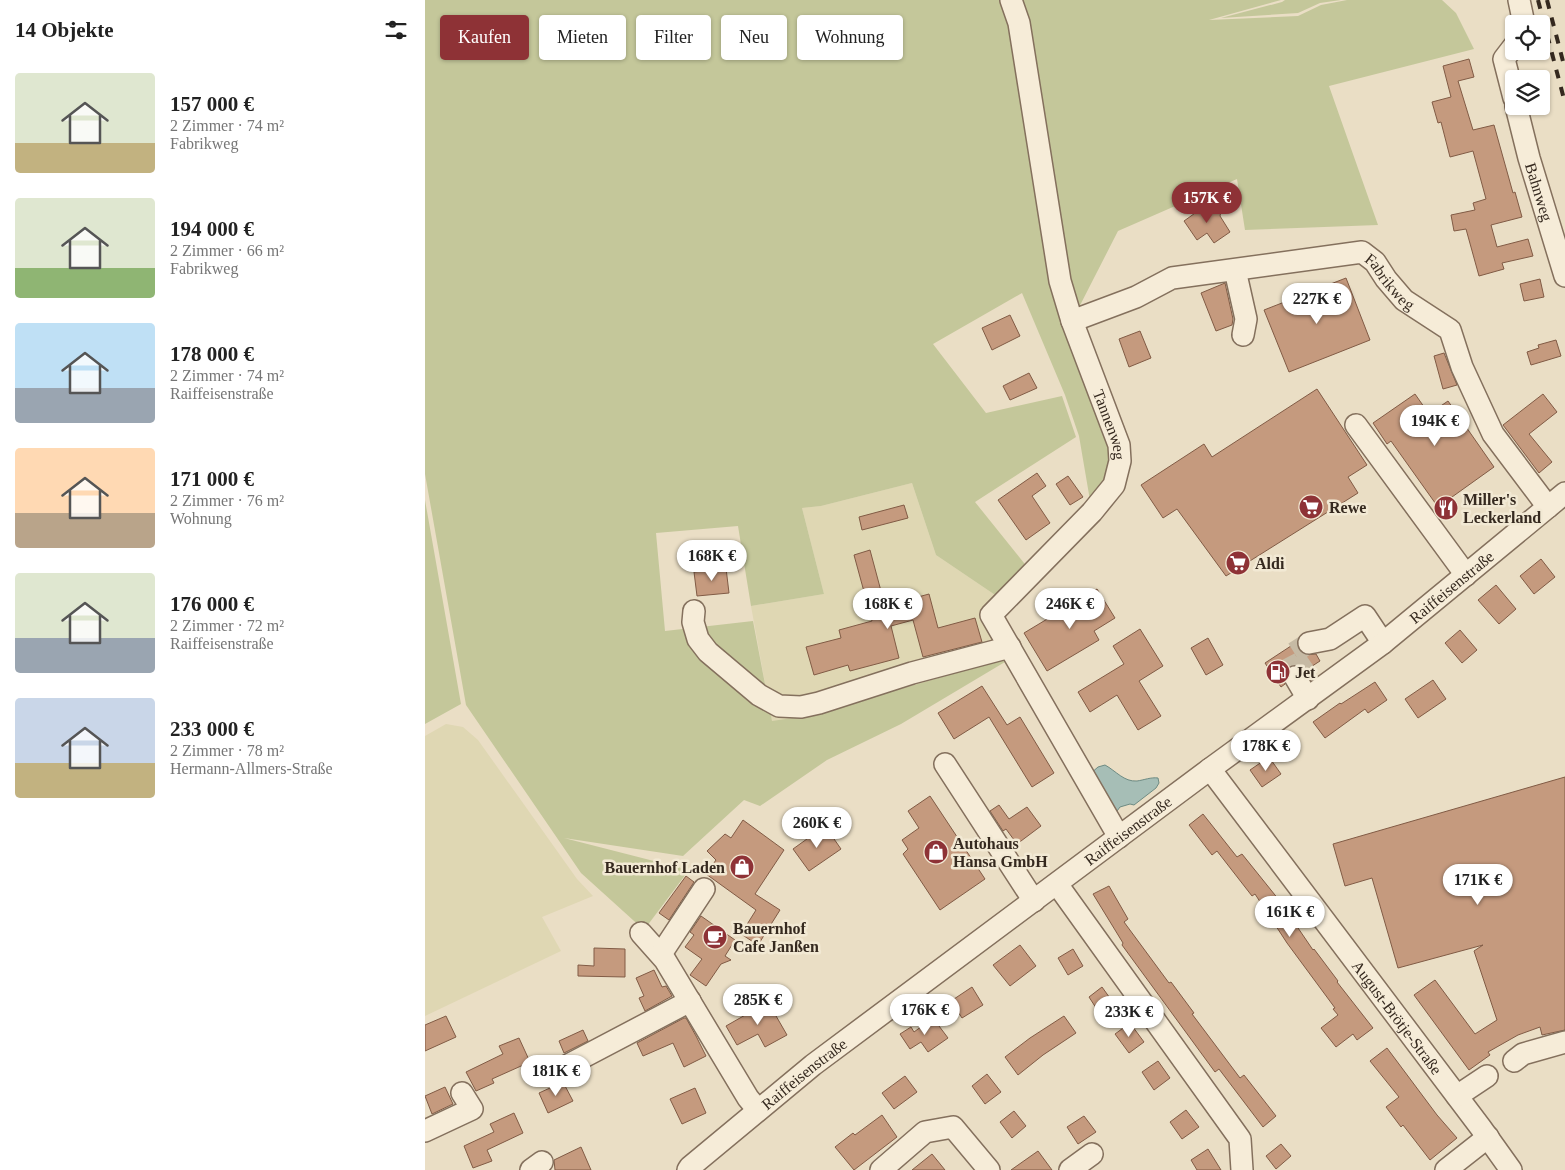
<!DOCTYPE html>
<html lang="de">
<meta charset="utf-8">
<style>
:root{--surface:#fff;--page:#f2f2f2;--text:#222;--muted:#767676;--accent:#8e3236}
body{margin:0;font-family:Georgia,serif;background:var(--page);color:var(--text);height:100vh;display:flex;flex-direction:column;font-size:19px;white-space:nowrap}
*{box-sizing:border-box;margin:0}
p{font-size:16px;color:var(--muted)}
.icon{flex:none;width:28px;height:28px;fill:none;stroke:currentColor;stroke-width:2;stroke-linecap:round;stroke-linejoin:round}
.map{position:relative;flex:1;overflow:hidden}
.details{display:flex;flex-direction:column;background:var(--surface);width:425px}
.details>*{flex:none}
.top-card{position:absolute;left:15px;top:15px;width:475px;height:45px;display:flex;gap:10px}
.fabs{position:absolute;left:1080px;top:15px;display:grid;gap:10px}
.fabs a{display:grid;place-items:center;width:45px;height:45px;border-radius:5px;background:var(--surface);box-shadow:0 1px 4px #0004;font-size:25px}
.price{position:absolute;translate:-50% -42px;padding:0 11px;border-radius:18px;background:#fff;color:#222;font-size:16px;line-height:32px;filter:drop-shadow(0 1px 2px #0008)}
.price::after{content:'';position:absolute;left:50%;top:30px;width:15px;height:11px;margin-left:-8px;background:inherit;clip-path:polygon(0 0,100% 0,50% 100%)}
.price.current{background:var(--accent);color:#fff}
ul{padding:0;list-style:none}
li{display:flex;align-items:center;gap:15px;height:125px;padding:0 15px}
li span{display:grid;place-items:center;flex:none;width:140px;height:100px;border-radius:5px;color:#555}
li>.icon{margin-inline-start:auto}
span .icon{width:60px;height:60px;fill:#fffc;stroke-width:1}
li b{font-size:21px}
h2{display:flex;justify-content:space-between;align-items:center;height:60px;padding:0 15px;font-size:21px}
.pill{padding:0 18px;border-radius:5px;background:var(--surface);box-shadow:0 1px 4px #0004;font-size:18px;line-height:45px}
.pill.current{background:var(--accent);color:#fff}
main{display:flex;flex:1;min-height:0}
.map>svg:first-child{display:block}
.farmland{fill:#dfd7b3}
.green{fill:#c4c79a}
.water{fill:#a6beb6;stroke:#6e8b83}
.building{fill:#c59a7e;stroke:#815b45}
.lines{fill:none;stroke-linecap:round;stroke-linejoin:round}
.minor-tunnel{stroke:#c6baa4;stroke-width:21;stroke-dasharray:21 11;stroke-linecap:butt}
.minor-casing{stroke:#84705d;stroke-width:24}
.minor{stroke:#f6ecd8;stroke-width:21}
.rail{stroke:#35291f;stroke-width:4;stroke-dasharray:9 9;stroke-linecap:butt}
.labels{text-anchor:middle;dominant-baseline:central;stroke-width:5;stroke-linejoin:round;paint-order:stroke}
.street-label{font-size:16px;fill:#35291f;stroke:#f2e9d4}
.poi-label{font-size:16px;font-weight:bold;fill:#35291f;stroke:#f2e9d4;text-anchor:start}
</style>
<main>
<section class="details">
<h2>14 Objekte<svg class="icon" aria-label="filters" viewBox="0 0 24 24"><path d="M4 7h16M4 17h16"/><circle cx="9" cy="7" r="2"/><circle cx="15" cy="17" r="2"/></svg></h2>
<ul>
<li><span style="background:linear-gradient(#dfe7d0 70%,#c2b280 0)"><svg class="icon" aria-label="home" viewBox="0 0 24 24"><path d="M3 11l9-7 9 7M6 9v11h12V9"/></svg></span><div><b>157 000 €</b><p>2 Zimmer · 74 m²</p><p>Fabrikweg</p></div></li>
<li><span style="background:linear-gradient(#dfe7d0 70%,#8fb573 0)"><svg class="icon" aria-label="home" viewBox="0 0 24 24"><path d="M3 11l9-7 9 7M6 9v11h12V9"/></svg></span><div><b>194 000 €</b><p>2 Zimmer · 66 m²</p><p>Fabrikweg</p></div></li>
<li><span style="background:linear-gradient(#bfe0f5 65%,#9aa5b1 0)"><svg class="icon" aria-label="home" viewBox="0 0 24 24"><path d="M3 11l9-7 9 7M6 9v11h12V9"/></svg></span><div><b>178 000 €</b><p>2 Zimmer · 74 m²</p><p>Raiffeisenstraße</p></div></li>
<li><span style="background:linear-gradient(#ffd9b3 65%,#b9a48a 0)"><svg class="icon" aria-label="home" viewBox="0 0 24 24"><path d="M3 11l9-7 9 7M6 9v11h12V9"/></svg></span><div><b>171 000 €</b><p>2 Zimmer · 76 m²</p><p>Wohnung</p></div></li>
<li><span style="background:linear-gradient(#dfe7d0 65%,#9aa5b1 0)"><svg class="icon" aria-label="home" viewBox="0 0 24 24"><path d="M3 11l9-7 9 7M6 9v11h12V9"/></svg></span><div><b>176 000 €</b><p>2 Zimmer · 72 m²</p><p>Raiffeisenstraße</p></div></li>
<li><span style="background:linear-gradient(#c9d6e8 65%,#c2b280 0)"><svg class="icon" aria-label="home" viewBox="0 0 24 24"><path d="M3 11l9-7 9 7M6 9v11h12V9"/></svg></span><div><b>233 000 €</b><p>2 Zimmer · 78 m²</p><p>Hermann-Allmers-Straße</p></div></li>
</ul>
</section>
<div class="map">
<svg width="1140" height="1170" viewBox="0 0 1140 1170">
<rect width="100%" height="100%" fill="#eadec5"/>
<!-- farmland -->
<path class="farmland" d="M487 483 511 555 579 601 566 615 590 656 381 716 347 722 326 606 399 594 377 508 396 506Z
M21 724 38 727 53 740 152 879 168 896 117 917 136 951 0 1016V736Z"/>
<!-- green -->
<path class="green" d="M0 0H856L784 20 873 16 896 5 922 0H1017L1031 13 1049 49 904 86 953 225 820 230 812 179 693 231 647 321 694 445 667 512 654 436 640 395 597 293 508 344 561 413 637 396 651 437 550 502 607 573 579 601 511 555 487 483 396 506 377 508 399 594 326 606 313 526 231 533 240 631 328 621 347 721 381 716 590 656 476 724 402 760 335 806 319 800 258 856 139 838 264 870 219 930 156 873 41 705 0 474Z
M860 0H916L895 3 873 13 796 18 857 2Z
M0 500 36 704 0 724Z"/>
<!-- water -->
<path class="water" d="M680 765C691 771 699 782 712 781 719 780 726 777 733 778L734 783 731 788 709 805 705 804 695 807 692 811 686 810 665 774 673 767Z"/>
<!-- building -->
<path class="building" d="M1044 59 1049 77 1033 81 1048 130 1069 125 1088 193 1090 192 1097 217 1066 225 1072 247 1103 239 1108 256 1077 263 1079 269 1054 276 1041 229 1029 231 1026 215 1050 210 1048 203 1061 199 1048 151 1025 157 1016 122 1013 123 1007 102 1026 97 1018 66Z
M775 207 796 211 795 216 805 232 789 243 782 233 772 240 759 221 773 211Z
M921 278 945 340 864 372 839 310Z
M1115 279 1119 297 1099 301 1095 284Z
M800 283 808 319 807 325 791 331 776 293Z
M585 315 595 336 567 350 557 328Z
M715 331 726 358 704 367 694 339Z
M1131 340 1136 356 1106 365 1102 352 1114 348 1113 345Z
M1019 353 1032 385 1018 389 1009 356Z
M604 373 612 388 585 400 578 386Z
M892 389 942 465 923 477 933 493 801 576 752 509 738 518 716 485 779 444 787 457Z
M990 394 1004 414 1023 401 1069 467 1013 507 966 441 962 444 948 423Z
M1118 394 1132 412 1104 434 1127 462 1114 473 1078 425Z
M612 473 621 486 607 496 625 523 601 540 573 500Z
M643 476 658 497 645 505 631 484Z
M479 505 483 518 437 530 434 517Z
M445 550 460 606 504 594 513 628 550 618 557 642 498 657 488 620 466 626 474 658 425 671 423 665 389 675 381 647 416 638 414 630 447 621 429 555Z
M1116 559 1130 577 1109 594 1095 576Z
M301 568 304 593 272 596 269 572Z
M1071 585 1091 609 1074 624 1053 600Z
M672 589 690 618 669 631 674 640 622 671 599 633Z
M715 629 738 666 714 681 736 716 713 730 692 695 665 712 653 692 699 664 688 646Z
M1035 630 1052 650 1037 663 1020 643Z
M783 638 798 665 781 675 766 648Z
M872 642 875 651 880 655 891 654 895 661 881 670 877 666 870 665 863 667 859 670 858 677 860 684 856 687 840 663Z
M1008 680 1021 699 993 718 980 699Z
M950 682 962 700 943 713 940 709 900 738 888 722 915 703 916 704Z
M557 686 582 725 595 717 629 773 607 787 564 717 529 739 513 713Z
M844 757 856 774 837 787 825 770Z
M1140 777V1030L1117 1035 1115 1027 1093 1035 1063 1052 1065 1055 1044 1070 989 995 1010 980 1050 1034 1072 1020 1049 951 1058 945 973 968 947 878 920 886 908 844Z
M505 796 560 879 515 910 478 854 483 849 477 840 494 828 483 811Z
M574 805 584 819 602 807 616 826 592 844 581 829 578 831 565 811Z
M778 814 812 857 817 854 854 900 888 950 889 949 913 981 912 982 948 1028 932 1040 928 1034 911 1047 896 1028 913 1015 908 1009 910 1008 862 943 830 894 827 896 792 851 787 855 764 825Z
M318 820 359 850 330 894 355 910 333 945 316 934 331 910 281 874 291 860 282 851 300 834 306 838Z
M400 826 416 849 384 871 368 849Z
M261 876 269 882 244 920 234 913Z
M684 886 703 919 699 922 744 983 746 982 769 1013 767 1014 815 1078 819 1075 851 1116 838 1127 794 1069 790 1072 697 945 698 943 668 894Z
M276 916 310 940 300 956 306 960 296 964 281 986 265 975 277 959 260 947 269 935 265 932Z
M595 945 611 966 585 986 568 965Z
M169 948 200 949V977L153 976V965L169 966Z
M648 949 658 966 643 975 633 958Z
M229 970 237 987 241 986 247 996 220 1011 214 998 219 996 211 978Z
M547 987 558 1005 537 1018 526 1001Z
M677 987 687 1001 673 1011 664 997Z
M343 1002 362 1035 340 1047 333 1034 312 1045 301 1026Z
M21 1016 31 1037 0 1051V1025Z
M639 1016 651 1033 618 1055 593 1075 580 1057 605 1038Z
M259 1018H261L271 1036 281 1056 259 1067 248 1043 218 1056 212 1043Z
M508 1018 523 1038 503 1052 496 1042 485 1049 475 1034 486 1027 489 1032Z
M705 1023 719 1042 704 1053 690 1034Z
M158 1030 163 1041 139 1053 134 1041Z
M94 1038 105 1062 67 1079 69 1083 51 1091 41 1072 78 1054 74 1046Z
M962 1048 1012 1115 1032 1138 1005 1160 978 1125 976 1127 961 1107 974 1097 945 1061Z
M733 1061 745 1078 729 1090 717 1072Z
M562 1074 576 1092 560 1104 547 1086Z
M480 1076 492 1092 469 1109 457 1093Z
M138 1082 148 1101 123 1113 114 1093Z
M20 1087 28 1104 7 1114 0 1096Z
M270 1088 281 1113 257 1124 245 1099Z
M761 1110 774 1127 757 1139 745 1122Z
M589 1111 601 1126 587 1138 575 1122Z
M89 1113 98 1133 62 1150 67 1161 48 1168 39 1146 69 1132 65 1124Z
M457 1115 472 1137 429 1170 410 1147 428 1133 430 1135Z
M659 1116 671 1132 653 1144 642 1127Z
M856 1144 866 1156 851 1169 841 1156Z
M156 1147 166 1170H130L129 1160Z
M783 1149 796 1170H772L766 1160Z
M613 1151 627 1170H586Z
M507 1154 520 1170H487Z"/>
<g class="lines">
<!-- minor-tunnel -->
<path class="minor-tunnel" d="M867 672 892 655
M870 677 860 658 884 643"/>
<defs>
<g id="minor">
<path id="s1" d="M586 0 594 23 635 281 647 321 694 445 695 461 689 485 667 512 566 615 694 837"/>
<path d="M1094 0 1099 24"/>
<path d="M1089 46 1079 59 1089 98"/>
<path id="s2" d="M1091 106 1104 158 1140 276"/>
<path d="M810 270 821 319 818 335"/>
<path id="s3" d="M647 321 711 297 747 278 937 252 950 262 961 279 979 300 1025 330 1037 367 1068 434 1123 507"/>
<path d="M931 425 1041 575"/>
<path d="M269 611 268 622 273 639 283 652 334 695 354 706 376 707 394 703 487 673 585 647"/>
<path d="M884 643 905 639 940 616 958 643"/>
<path d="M870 677 883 699"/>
<path d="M520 764 609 901"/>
<path id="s4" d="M785 769 1056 1128 1086 1170"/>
<path d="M632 884 815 1139 817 1170"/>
<path d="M216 933 240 960 323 1098 333 1110"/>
<path d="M236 954 279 889"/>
<path d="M1089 1061 1098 1054 1140 1042"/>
<path d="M128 1073 265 1001"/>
<path d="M1032 1096 1062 1076"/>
<path d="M0 1131 47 1109 37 1093"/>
<path d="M106 1170 117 1162"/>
<path id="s5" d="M263 1170 265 1167 388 1065 785 769 958 643 1140 493"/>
<path d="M456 1170 500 1132 528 1127 564 1170"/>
<path d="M645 1170 667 1154"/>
<path d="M1021 1170 1063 1137"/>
</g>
</defs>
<!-- minor casing -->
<use href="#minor" class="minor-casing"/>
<!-- minor -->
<use href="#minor" class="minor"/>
<!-- rail -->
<path class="rail" d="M1113 0 1140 103
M1122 0 1140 69"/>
</g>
<!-- icons -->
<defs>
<symbol id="supermarket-disc" viewBox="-11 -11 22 22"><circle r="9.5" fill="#8e3236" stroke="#f2e9d4"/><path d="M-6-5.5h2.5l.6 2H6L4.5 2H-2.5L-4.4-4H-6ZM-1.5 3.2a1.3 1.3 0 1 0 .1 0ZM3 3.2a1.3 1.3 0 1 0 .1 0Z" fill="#fff"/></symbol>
<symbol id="restaurant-disc" viewBox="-11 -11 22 22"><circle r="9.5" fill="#8e3236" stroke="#f2e9d4"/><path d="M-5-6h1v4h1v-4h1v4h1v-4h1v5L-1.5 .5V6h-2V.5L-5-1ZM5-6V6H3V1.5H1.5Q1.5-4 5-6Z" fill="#fff"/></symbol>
<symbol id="fuel-disc" viewBox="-11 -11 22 22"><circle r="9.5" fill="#8e3236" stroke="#f2e9d4"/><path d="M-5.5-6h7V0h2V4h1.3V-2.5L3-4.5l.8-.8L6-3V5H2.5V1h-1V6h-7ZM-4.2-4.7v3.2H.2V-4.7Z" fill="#fff"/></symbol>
<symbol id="shop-disc" viewBox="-11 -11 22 22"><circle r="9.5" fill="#8e3236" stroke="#f2e9d4"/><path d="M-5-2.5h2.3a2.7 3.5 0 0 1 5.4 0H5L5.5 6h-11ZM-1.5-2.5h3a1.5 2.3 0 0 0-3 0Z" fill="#fff"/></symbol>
<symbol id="cafe-disc" viewBox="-11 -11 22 22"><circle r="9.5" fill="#8e3236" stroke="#f2e9d4"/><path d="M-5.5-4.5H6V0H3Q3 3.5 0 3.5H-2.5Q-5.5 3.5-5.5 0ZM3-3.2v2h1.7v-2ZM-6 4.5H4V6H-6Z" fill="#fff"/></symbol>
</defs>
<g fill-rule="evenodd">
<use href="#supermarket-disc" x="872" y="493" width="28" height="28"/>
<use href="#restaurant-disc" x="1007" y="494" width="28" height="28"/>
<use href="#supermarket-disc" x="799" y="549" width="28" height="28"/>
<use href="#fuel-disc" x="839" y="658" width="28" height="28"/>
<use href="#shop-disc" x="497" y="838" width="28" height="28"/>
<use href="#shop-disc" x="303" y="853" width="28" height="28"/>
<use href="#cafe-disc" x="276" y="923" width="28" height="28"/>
</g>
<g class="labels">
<!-- street labels -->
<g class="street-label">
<text stroke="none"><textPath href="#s2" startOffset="89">Bahnweg</textPath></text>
<text stroke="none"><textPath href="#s3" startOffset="342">Fabrikweg</textPath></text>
<text stroke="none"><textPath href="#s1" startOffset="438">Tannenweg</textPath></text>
<text stroke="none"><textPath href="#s5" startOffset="961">Raiffeisenstraße</textPath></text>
<text stroke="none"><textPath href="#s5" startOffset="556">Raiffeisenstraße</textPath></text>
<text stroke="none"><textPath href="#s4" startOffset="311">August-Brötje-Straße</textPath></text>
<text stroke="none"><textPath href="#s5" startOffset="151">Raiffeisenstraße</textPath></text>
</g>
<!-- poi labels -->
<g class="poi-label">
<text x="1038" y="499">Miller's<tspan x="1038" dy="18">Leckerland</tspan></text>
<text x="904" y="507">Rewe</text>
<text x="830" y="563">Aldi</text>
<text x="870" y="672">Jet</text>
<text x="528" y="843">Autohaus<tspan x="528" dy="18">Hansa GmbH</tspan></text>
<text x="300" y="867" text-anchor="end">Bauernhof Laden</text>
<text x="308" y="928">Bauernhof<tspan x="308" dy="18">Cafe Janßen</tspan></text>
</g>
</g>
</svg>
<div class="fabs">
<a><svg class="icon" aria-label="locate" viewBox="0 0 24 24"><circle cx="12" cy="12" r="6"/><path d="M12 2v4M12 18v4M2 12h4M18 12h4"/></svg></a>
<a><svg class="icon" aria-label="layers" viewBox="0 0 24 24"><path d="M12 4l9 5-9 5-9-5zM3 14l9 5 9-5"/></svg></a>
</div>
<b class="price current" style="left:782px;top:224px">157K €</b>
<b class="price" style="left:892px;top:325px">227K €</b>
<b class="price" style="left:1010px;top:447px">194K €</b>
<b class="price" style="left:287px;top:582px">168K €</b>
<b class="price" style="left:463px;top:630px">168K €</b>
<b class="price" style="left:645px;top:630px">246K €</b>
<b class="price" style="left:841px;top:772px">178K €</b>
<b class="price" style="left:392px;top:849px">260K €</b>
<b class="price" style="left:1053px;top:906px">171K €</b>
<b class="price" style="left:865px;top:938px">161K €</b>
<b class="price" style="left:333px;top:1026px">285K €</b>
<b class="price" style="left:500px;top:1036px">176K €</b>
<b class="price" style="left:704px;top:1038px">233K €</b>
<b class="price" style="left:131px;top:1097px">181K €</b>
<div class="top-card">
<a class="pill current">Kaufen</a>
<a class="pill">Mieten</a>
<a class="pill">Filter</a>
<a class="pill">Neu</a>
<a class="pill">Wohnung</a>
</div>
</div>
</main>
